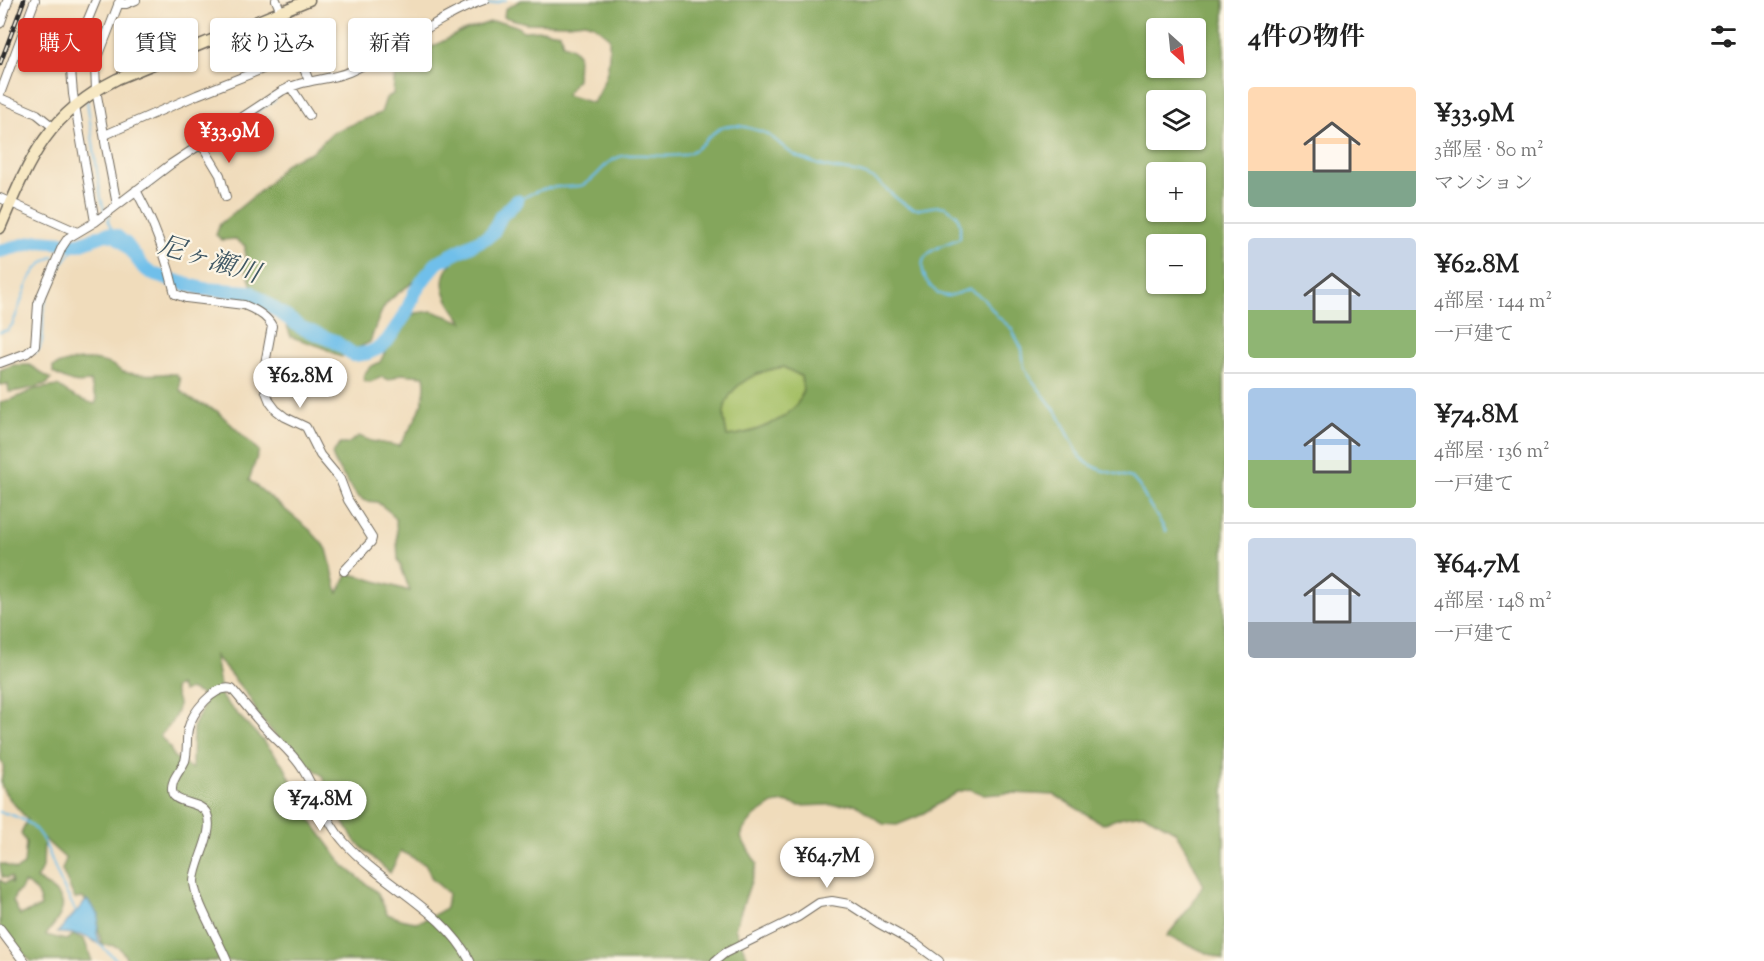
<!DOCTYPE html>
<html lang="ja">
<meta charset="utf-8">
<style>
:root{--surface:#fff;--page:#f2f2f2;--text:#222;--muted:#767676;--line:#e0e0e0;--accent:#d93025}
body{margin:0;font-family:"Sorts Mill Goudy","Noto Serif JP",serif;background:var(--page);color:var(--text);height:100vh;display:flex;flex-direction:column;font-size:22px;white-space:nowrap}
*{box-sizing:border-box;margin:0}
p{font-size:20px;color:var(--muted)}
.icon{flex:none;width:33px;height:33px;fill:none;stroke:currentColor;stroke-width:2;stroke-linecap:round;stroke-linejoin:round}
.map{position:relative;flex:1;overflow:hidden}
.sheet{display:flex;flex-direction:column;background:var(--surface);width:540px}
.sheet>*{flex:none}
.banner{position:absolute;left:18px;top:18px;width:570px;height:54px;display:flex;gap:12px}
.needle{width:39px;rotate:153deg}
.fabs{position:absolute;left:1146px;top:18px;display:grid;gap:12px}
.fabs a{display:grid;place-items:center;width:60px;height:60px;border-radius:6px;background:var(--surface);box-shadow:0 2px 4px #0004;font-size:30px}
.price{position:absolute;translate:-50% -51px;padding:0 14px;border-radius:21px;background:#fff;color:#222;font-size:20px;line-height:39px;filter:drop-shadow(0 2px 3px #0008)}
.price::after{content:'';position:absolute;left:50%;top:36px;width:18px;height:14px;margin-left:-9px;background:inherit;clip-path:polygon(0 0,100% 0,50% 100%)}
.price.current{background:var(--accent);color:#fff}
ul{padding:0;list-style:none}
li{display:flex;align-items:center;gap:18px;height:150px;padding:0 24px}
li+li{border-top:2px solid var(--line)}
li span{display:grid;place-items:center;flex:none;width:168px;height:120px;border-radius:6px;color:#555}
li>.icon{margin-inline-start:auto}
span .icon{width:72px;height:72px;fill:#fffc;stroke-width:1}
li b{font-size:26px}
h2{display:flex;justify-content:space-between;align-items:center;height:72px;padding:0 24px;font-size:26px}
.tag{padding:0 21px;border-radius:6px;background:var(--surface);box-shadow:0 2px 4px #0004;font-size:21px;line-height:54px}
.tag.current{background:var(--accent);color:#fff}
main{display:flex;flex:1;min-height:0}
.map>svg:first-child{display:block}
.green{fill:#a5c066;stroke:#687648;stroke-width:1.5}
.forest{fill:#84a65b;stroke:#586843;stroke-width:1.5;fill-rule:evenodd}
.water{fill:#6fbfea;stroke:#4d758a;stroke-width:1.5}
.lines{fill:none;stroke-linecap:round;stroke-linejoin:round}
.stream{stroke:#6fbfea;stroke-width:2}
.river{stroke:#6fbfea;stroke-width:14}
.minor-casing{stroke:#70695d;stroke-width:10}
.tertiary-casing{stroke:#70695d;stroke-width:11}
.secondary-casing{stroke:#70695d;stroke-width:13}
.minor{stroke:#fff;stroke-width:8}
.tertiary{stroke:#fff;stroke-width:9}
.secondary{stroke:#f7e8c3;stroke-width:10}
.rail-casing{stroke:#2b2b2b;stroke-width:4.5}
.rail{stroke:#fcf5e5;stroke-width:2;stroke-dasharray:7;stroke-linecap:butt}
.labels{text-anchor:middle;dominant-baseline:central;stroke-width:4.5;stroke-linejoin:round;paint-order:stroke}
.water-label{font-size:26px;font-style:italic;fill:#3f5764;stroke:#fcf5e5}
</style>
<main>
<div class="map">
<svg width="1224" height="961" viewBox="0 0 1224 961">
<rect width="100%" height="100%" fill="#fcf5e5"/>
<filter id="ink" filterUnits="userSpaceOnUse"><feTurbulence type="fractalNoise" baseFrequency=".0167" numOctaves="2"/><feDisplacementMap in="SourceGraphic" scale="12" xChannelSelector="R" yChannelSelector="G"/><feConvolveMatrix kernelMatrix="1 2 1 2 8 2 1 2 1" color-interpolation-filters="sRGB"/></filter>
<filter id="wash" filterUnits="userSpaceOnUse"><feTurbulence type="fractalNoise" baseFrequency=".008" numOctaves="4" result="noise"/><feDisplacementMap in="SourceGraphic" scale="24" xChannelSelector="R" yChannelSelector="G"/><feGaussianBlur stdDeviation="1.35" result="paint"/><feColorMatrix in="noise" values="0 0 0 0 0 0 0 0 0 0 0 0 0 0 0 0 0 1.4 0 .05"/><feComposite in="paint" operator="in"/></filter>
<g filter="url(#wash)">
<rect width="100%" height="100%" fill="#f0dcbb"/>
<!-- green -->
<path class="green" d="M783 367 801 376C802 381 804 389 802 394 794 420 751 434 727 436 725 425 722 413 726 403 734 381 762 370 783 367Z"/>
<!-- forest -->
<path class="forest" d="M521 0H1224V960L1167 936 1193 903 1203 884 1188 853 1175 831 1144 814 1123 817 1102 824 1055 795 1010 793 984 795 970 789 957 792 919 816 897 825 883 824 855 804 800 806 784 802 773 804 755 816 743 830 741 838 757 864 735 928 749 961H128C121 948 119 944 102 945 98 928 95 910 83 898L75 899 62 870 66 859 44 839 43 867 36 879C70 899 69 906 46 935L66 940 74 935 84 939 92 961H31L0 932V880L5 883 10 881 12 884 11 877 6 878 2 877 0 864H3L16 870 24 865 26 842 21 834 27 819C21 811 1 792 1 783 1 772 7 771 0 759V402L13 399 35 389 58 386C69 395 81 400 95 404L97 399 93 391 90 381C76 386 66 380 53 373V367C70 359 94 357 112 365 116 367 120 371 124 372 140 377 159 373 176 374L180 379V390L192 400 217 411 259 451 249 480 310 530 327 549 338 593 348 573 410 591 398 559 396 521 391 513 377 502 365 501 357 496 336 465 332 454 340 444H347L359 436 371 441 399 446C412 426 429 402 424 376L401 374 389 380 382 377 370 382 364 381V374L370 367 380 362 391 340 404 320 416 313 432 311 463 322C453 309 438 291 445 273 447 268 451 264 453 260 438 265 392 294 384 307 378 318 374 331 370 342L341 357 322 347 291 337 281 309 238 302 231 297 236 292 252 286 245 268V246L235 239 222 240 216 235 220 224 266 186 285 164 296 158 312 152 333 132 381 113 386 98 393 94 395 67 460 32 490 22H504L516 26 523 31 542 30 560 33 563 44 571 47 578 54 577 79 566 95 593 103C608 77 610 67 609 37L594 25 585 22 567 24 526 23 504 17 505 9ZM1156 28H1196V68H1156ZM1156 100H1196V140H1156ZM1156 172H1196V212H1156ZM1156 244H1196V284H1156ZM783 367 801 376C802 381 804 389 802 394 794 420 751 434 727 436 725 426 722 413 726 403 734 381 762 370 783 367ZM215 656 250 698 259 717 292 753 323 776 332 803 355 841 390 873 401 851 426 865 432 879 448 893 446 908C418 924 418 926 387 914L378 893 344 866 310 819 284 766 267 745 222 698ZM179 685 183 692 189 689 201 694 204 705 193 728 192 769 173 756 170 748 160 736C167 728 177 717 178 707 179 701 174 694 174 688ZM24 883C36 888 39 895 41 907L20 915 13 901 16 893 21 890Z
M13 365C18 365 24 365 29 365 32 366 47 377 51 379L47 384C34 387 22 391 9 392L8 384 0 385V370Z"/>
<!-- water -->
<path class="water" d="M87 900 99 915 97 933 100 945C82 933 78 934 57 933Z"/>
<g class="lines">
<!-- stream -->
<path class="stream" d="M468 10 506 0
M385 57 399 52 444 22
M348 76 364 69
M87 101 101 198 105 213
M143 190 175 166 275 100
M517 201C529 194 542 188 556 187 564 186 575 188 583 185 599 178 603 161 622 156 640 152 663 158 682 155 710 149 708 119 745 127 752 129 761 131 767 134 779 141 787 153 800 158 808 161 818 165 826 167 842 171 859 170 874 179 887 187 895 201 910 207 922 213 933 203 946 207 949 209 954 213 957 215L960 224V238C949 243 934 247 926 256 915 268 931 295 947 296 953 296 963 291 969 289L984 299 997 316 1011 328 1022 349 1024 367 1032 380 1058 414 1080 457 1087 463 1101 470 1132 478 1139 486 1147 501 1166 531
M110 215 108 222 116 236
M62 252 79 244
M0 332 8 330 12 325C25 297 25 270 54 256
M35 353C47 345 41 322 44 309 48 283 59 264 77 246
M0 812C42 820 45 844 59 878 64 890 71 901 76 912
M98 943 118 961"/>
<!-- river -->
<path class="river" d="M0 251 39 241 79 244 106 234 116 236 126 244 144 268 155 275 203 289 250 292 302 328 334 341 354 355 368 353 379 348 387 341 405 315 415 292 426 276 438 262 487 237 493 232 501 216 517 201"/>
</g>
</g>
<g filter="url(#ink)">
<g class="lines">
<defs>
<path id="minor" d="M276 0 309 81
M118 4H126L136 0
M26 26 76 47
M290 86 309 115
M0 94 35 0
M0 98 37 114 53 127
M105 140 96 90 95 65 120 0
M202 145 220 175 226 197
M136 190C154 223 167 258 175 294L186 298 244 305C254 309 267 316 272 326L263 375 266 392 270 402 276 410 285 417 306 427 320 455 340 479 348 500 372 538 371 542 344 571
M0 198 77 232
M117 205 105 142V137L107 134 197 95 298 55
M95 222 73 94 71 70 75 51 96 0
M0 363 27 353 35 346 38 304 41 296 62 247 68 238 95 222 171 164 282 91C303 79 327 81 349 72 396 52 436 17 484 0
M227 961C219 940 194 900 194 881 195 861 215 833 207 814 201 800 172 805 172 790 171 779 181 770 185 761 188 751 186 739 188 729 192 713 214 684 232 689 245 704 257 720 271 734 282 745 293 754 302 768 317 792 325 821 345 843 382 885 444 910 470 961
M715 961 725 953 798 917 819 903 832 901 849 904 878 923 916 944 939 961"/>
<path id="tertiary" d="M0 23 8 0
M0 929 24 961"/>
<path id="secondary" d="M0 228C29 160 47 114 117 79L309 0"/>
</defs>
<!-- minor casing -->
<use href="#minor" class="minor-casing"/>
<!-- tertiary casing -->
<use href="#tertiary" class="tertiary-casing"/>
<!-- secondary casing -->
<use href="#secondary" class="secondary-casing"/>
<!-- minor -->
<use href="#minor" class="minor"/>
<!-- tertiary -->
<use href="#tertiary" class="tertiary"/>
<!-- secondary -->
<use href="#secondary" class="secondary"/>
<defs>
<path id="rail" d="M0 64 24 0"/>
</defs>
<!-- rail casing -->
<use href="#rail" class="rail-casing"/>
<!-- rail -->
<use href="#rail" class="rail"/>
</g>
</g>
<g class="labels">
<!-- water labels -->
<g class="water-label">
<text transform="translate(209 261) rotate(17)">尼ヶ瀬川</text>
</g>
</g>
</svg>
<div class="fabs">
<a><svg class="needle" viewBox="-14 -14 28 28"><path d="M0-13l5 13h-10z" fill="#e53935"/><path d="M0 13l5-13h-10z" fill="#767676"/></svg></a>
<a><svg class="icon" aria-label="layers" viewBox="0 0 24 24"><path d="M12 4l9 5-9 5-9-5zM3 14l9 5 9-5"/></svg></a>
<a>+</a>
<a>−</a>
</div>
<b class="price current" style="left:229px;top:164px">¥33.9M</b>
<b class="price" style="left:300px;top:409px">¥62.8M</b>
<b class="price" style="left:320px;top:832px">¥74.8M</b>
<b class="price" style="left:827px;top:889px">¥64.7M</b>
<div class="banner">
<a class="tag current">購入</a>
<a class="tag">賃貸</a>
<a class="tag">絞り込み</a>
<a class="tag">新着</a>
</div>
</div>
<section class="sheet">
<h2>4件の物件<svg class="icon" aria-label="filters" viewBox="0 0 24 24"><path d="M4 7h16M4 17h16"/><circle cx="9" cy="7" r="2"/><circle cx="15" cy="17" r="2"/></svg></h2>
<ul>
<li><span style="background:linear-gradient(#ffd9b3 70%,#7fa58c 0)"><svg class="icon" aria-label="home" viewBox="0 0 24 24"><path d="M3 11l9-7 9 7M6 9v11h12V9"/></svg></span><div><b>¥33.9M</b><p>3部屋 · 80 m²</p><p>マンション</p></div></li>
<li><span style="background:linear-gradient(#c9d6e8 60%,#8fb573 0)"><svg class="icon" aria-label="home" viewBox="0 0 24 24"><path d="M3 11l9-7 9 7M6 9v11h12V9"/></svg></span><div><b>¥62.8M</b><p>4部屋 · 144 m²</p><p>一戸建て</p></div></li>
<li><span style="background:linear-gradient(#a9c7e8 60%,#8fb573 0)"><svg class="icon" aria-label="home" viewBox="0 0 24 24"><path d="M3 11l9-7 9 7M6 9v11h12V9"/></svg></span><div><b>¥74.8M</b><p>4部屋 · 136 m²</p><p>一戸建て</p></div></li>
<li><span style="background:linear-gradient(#c9d6e8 70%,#9aa5b1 0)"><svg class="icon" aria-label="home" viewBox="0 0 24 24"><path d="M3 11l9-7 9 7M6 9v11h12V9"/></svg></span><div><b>¥64.7M</b><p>4部屋 · 148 m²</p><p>一戸建て</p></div></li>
</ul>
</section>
</main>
